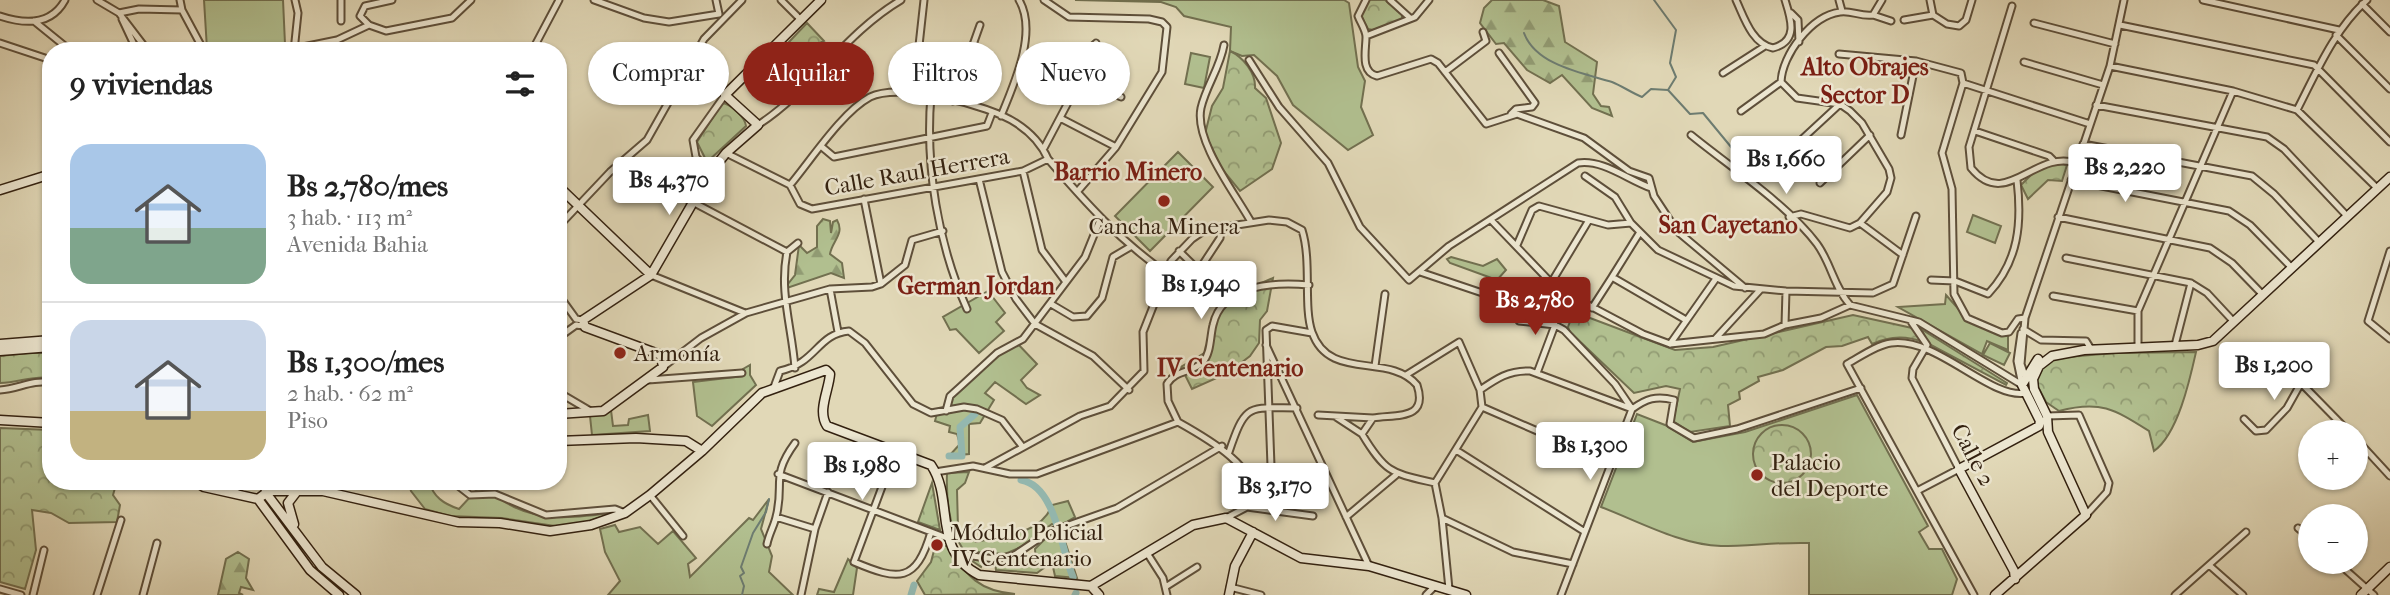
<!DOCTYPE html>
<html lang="es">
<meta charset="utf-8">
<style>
:root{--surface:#fff;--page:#f2f2f2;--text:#222;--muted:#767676;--line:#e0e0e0;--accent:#8f2418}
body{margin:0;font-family:"IM FELL French Canon",serif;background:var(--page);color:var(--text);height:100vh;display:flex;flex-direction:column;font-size:26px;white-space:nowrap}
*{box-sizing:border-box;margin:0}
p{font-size:23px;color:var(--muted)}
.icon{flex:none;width:38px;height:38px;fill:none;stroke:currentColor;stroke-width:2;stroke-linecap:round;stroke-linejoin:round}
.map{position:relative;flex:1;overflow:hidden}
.sheet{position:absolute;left:42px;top:42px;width:525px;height:448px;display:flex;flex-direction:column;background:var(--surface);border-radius:28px;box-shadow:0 2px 5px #0004}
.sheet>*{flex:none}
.guide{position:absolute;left:588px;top:42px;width:665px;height:63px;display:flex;gap:14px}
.fabs{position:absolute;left:2298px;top:420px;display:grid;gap:14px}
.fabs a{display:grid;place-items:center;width:70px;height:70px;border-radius:50%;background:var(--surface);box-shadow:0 2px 5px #0004;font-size:35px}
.price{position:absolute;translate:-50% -60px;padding:0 16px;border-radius:7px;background:#fff;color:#222;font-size:23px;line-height:46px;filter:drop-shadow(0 2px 4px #0008)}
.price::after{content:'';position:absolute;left:50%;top:42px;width:21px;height:16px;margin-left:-10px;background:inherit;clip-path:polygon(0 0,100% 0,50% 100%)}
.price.selected{background:var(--accent);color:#fff}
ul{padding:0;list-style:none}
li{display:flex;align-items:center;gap:21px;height:175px;padding:0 28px}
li+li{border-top:2px solid var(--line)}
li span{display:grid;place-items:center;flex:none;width:196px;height:140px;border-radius:21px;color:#555}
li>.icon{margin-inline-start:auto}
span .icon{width:84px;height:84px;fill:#fffc;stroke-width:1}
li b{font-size:30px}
h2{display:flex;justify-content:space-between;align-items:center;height:84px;padding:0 28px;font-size:30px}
.chip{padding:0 24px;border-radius:32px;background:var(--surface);box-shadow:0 2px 5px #0004;font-size:24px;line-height:63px}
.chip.selected{background:var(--accent);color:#fff}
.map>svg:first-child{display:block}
.grass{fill:#b1bf8f;stroke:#727050;stroke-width:2}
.forest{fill:url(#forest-firs);stroke:#727050;stroke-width:2}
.park{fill:url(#park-crowns);stroke:#727050;stroke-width:2}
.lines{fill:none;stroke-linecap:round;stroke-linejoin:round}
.stream{stroke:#6d7c71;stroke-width:2}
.canal{stroke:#94b9b1;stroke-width:7}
.street-casing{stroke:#5e4f3a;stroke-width:9}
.secondary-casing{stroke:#332110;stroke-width:11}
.street{stroke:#ece6d0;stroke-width:5}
.secondary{stroke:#ece6d0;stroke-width:8}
.poi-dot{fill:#8f2418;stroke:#ece6d0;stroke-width:2.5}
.labels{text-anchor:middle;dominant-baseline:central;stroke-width:5;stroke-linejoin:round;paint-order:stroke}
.street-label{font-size:23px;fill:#332110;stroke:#ece6d0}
.poi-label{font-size:23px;fill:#332110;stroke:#ece6d0;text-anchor:start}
.neighbourhood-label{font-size:24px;font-weight:bold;fill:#7a1f14;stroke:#ece6d0}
</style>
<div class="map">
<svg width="2390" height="595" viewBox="0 0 2390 595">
<defs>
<pattern id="forest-firs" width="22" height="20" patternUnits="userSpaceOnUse" patternTransform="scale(1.75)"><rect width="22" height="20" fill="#b1bf8f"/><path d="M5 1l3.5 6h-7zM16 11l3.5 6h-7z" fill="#919b73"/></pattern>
<pattern id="park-crowns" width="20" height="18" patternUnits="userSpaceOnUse" patternTransform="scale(1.75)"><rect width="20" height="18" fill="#b1bf8f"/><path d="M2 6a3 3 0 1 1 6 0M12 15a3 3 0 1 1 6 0" fill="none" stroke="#919b73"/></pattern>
</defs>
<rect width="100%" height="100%" fill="#e1d8b7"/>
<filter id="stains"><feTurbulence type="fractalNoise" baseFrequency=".00286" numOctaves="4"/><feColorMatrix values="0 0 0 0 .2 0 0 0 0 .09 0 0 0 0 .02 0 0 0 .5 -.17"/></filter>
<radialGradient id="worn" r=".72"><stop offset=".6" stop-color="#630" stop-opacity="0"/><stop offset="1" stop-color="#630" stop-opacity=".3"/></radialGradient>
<!-- grass -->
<path class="grass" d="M204 0H283L285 44 207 49Z
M1075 0H1344L1349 3 1358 67 1365 81 1361 107 1373 135 1348 150 1293 105 1277 76 1254 55 1242 56 1230 51 1231 27 1184 16 1176 7 1161 2Z
M1191 53 1210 57 1204 88 1185 84Z
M1178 152 1213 187 1150 251 1115 216Z
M1973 215 2001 226 1995 243 1967 232Z
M1451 257 1483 266 1497 259 1506 270 1497 280 1450 263 1447 259Z
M988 291 1005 313 996 322 1004 331 979 353 956 329 950 330 943 317Z
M1946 295 1970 322 2008 335V350L1987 341 1982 354 1898 307 1945 304Z
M1015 341 1037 364 1021 380 1027 388 1040 395 1026 404 995 382 985 393 994 400 980 423 969 424V454L949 456 960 444 957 434 949 432 950 426 935 421 937 413 945 414 949 394Z
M1990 343 2010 353 2004 365 1983 355Z
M750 365V375L756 385 712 426 697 416 693 382 743 376V369Z
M1857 395 1928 526 1919 532 1929 549H1942L1957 579 1952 595H1809V543C1779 542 1750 546 1721 546 1681 545 1638 521 1601 507L1637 414 1665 425 1693 442 1745 432Z
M611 410 613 426 628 425 629 419 648 415 650 431 592 435 590 416Z
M969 472 965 483 957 490 958 528 976 542C1003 536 1042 534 1052 505L1068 501 1075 517 1061 525 1052 524 1021 547 1005 554 964 551C949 529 946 499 947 473Z
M408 481H429C433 497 444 504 459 509L485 481C490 486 494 494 499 498 534 524 577 518 617 512L577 525 555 526 502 518 449 516 425 509 411 491Z
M769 499 761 529 772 556 769 572 793 595H608L620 581 605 552 600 529 615 525 619 532 640 527 658 544 673 531 696 558 688 564 690 577 749 518 753 520Z
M1052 532H1062L1077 578 1055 576 1053 567 1048 565 1037 573 996 570 995 563 983 562 981 567 968 558 1012 559 1015 567 1036 563 1035 549Z
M848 559 857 568 853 595H817L819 589 834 592Z"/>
<!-- forest -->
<path class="forest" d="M1492 0H1543L1559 6 1565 42 1597 62 1593 94 1601 106 1609 107 1612 116 1592 108 1562 75 1550 83 1527 70 1504 43 1496 44 1480 23 1484 8Z
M823 219 830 221 831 233 833 222 837 220C845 234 832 241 830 254L842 263 844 278 831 273 784 289 795 275 799 245 807 253 817 247V226Z
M238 552 249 559 246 578 253 590 241 587 239 593 243 595H218L226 559Z"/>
<!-- park -->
<path class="park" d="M1369 0H1385L1402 14V20L1373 30 1368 29 1361 16Z
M807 23 824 41 799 53 788 43Z
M1230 51C1243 57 1256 73 1255 88L1266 98 1281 143 1272 169 1240 191 1222 169 1205 134 1212 106 1223 88Z
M722 103C731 104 745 117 746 126L707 162 697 142Z
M2057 163 2067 165 2062 181 2048 180 2028 199 2021 185 2036 170Z
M1273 278 1267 311 1260 320 1259 343 1250 356 1228 373 1192 389 1181 367 1206 352 1217 307 1237 287 1251 294 1261 283Z
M1582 315 1675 350 1713 347 1853 315 1912 328 1923 342C1905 335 1889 336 1872 344L1868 337 1842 346 1826 347 1783 370 1758 377 1759 381 1739 392 1740 399 1728 405 1730 426 1690 432 1673 421 1680 389 1666 386 1634 393 1570 332 1568 327 1571 319Z
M1921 329 2007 383 2006 385 1929 344Z
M2196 352C2190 379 2178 434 2154 451L2149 431C2114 409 2100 400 2059 411L2046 402 2036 383 2041 367 2055 358 2115 353Z
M28 353H51V378C32 375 19 383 0 383V356Z
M1753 454a29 29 0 1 1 58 0a29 29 0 1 1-58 0Z
M0 428 51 430V481H117L113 495 120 505 117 522 69 523 51 513 32 510 36 550 25 589 0 582Z
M932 483 940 530 918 522Z
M936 543 950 547C966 577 980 591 1015 594L925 595 917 581 931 562Z"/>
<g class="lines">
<!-- stream -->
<path class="stream" d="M1654 0 1676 30 1670 63 1676 77 1668 90 1690 114 1703 113 1736 153 1748 157 1758 169
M1524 33C1536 65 1582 73 1612 82 1622 86 1632 93 1642 97L1651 89 1668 90
M742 595 744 586 740 576 744 573 741 567 753 533 766 512 769 499"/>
<!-- canal -->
<path class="canal" d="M949 456H962L960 427 975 414
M1021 480C1056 486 1061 550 1073 577
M911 595 914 585
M1075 595 1076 593"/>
<defs>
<path id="street" d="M97 0 119 13 139 9 182 10
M180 0 182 10 204 51
M594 0 644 18 669 22 719 14
M716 0 719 14
M781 0 801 20
M1044 0 1069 17 1149 19 1162 22 1167 27 1162 72 1116 147 1077 192
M1366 0 1358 16C1360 22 1366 30 1366 37 1366 50 1360 72 1377 76L1431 59 1438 63 1486 124 1517 114 1584 138 1629 171 1649 178 1654 196 1677 231 1745 288
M1390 0 1410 18
M1736 0C1744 17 1752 44 1773 48 1799 41 1791 19 1785 0
M1839 0 1842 11
M1930 0 1933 15
M2203 0 2339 30
M2362 4 2390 32
M2012 6 1969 147 1971 168C2006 211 2035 149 2076 163
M119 13 148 51
M1791 13 1798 20 1799 42
M1873 15 1891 21
M1933 15 1947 24 1959 26 1966 20 1972 0
M0 16C24 24 51 26 65 0
M122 19 137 51
M1904 20 1933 15
M34 21 71 51
M341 21V0
M2034 23 2115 44
M369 25 360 16 365 6 392 0
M2120 25 2314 65 2390 142
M2336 35 2390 89
M1366 36 1415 17 1429 0
M0 43 51 60
M1224 45C1220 68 1206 86 1201 108 1194 141 1235 193 1251 222
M283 51 337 40 369 25 386 31 452 18 471 0
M294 51 298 13 295 0
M532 51 559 0
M1499 53 1535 103 1532 107 1516 109 1511 114
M1839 54 1916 61 1961 73 1963 83 2090 124
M1249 60 1279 107 1328 163 1360 227 1409 280 1449 246 1578 163C1603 159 1628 180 1651 188
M2024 62 2103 85
M690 65 725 95 693 140 696 157 710 173
M2110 66 2233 91 2297 110 2378 189
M1445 72 1486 41 1483 32
M1723 73 1765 46
M624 74 671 99
M1081 78 1121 97
M1963 83 1942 153 1952 189 1954 294 1967 318 2002 333 2009 332 2018 319 2025 318
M914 91 924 0
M931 95C925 166 938 244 967 309
M953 101 980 25
M2096 105 2267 137 2284 149 2347 216
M2297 110C2317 71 2334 30 2367 0
M1741 111 1781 82
M1001 116C1014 84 1038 32 1019 0
M1060 118 1116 147
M758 125C811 91 845 33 901 0
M1975 131 2049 156 2053 160
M1691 135C1729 166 1788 205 1817 244 1831 263 1834 287 1850 305
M1901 135 1916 61
M1800 141 1840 104
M2083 144 2252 176 2274 194 2319 242
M822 147 834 157 987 126 992 113
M1044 148 1081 78 1087 51 1096 43
M726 153 790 185 800 204 812 209 1023 171 1048 159
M621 164 787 252 798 243
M1023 171 1042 250 1066 282
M979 179 1002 272 1016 299 1035 324 1093 356 1129 390
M2071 180 2229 211 2250 225 2292 268
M1820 183 1870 135
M790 185C811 160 842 112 870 97 900 82 989 105 1016 123 1030 132 1041 143 1048 159 1086 203 1118 239 1166 273
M864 199 881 284
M1789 217 1801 214 1850 228 1860 223 1887 192 1891 178 1889 169 1862 123 1850 111 1840 104 1797 98 1781 82C1782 55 1811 16 1840 12 1851 10 1861 17 1873 15L1882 0
M2058 217 2210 248 2232 263 2263 295
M1491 220 1562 294
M1631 223 1658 250 1734 286 1786 291 1873 293 1893 284 1916 216
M1860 223 1903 255
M558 227 610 172 647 140 704 39 742 0
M1517 245 1532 210 1539 206 1608 225 1631 223 1615 197 1585 176
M1179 251 1227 298
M2390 251 2368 321 2390 339
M787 252C779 292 792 328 795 368
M2066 258 2191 283 2207 293 2234 322
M1199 270 1220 238 1222 226
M1420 272 1524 307 1536 301 1549 303
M651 275 745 313
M1612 277 1640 232
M1931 280 1955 281 1988 294C2019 261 2022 223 2017 180
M1551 283 1589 220
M830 289 838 332
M558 294 576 319 583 320
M1549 304a10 10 0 1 1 20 0a10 10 0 1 1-20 0Z
M1565 296 1575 298 1643 334 1670 344 1764 334 1785 325 1821 318 1850 305 1919 322 2022 385
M2053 296 2138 311
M1051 304 1073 317 1087 316 1102 298 1113 257 1130 247
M1568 307H1589
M1592 308 1612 277 1686 320
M1910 320 1927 345 1913 369 1912 378 1959 469 1917 491
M1519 321 1555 325 1564 330 1615 384 1632 409
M1785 325 1786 291
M2023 329 2041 340 2086 341 2091 349
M2021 333 2017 361 2022 385
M558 338 576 325 583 326
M1715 339 1760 290
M1670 344 1715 280
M1266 345 1369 566
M2175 345 2191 283
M2138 346V311L2233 91
M2310 360 2301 383 2349 432
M1375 366 1385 294
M663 367 701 338 746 313 830 289 872 287 881 284 905 265 912 240 943 231
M1537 373 1555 325 1552 311
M1406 375 1459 342 1480 390 1482 407
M2026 378 2021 364 2025 318 2110 66 2124 0
M648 380 742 373
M774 387 780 371C817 363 817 334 849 331L865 343 913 404 931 413 964 407 977 409 1002 420 1022 446
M0 390C19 389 32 379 51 383
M1480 390C1496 379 1509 370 1530 371L1632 409
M558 392 592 412
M1482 407 1611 463
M1632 409C1646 399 1656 395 1674 400L1670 424 1694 438 1737 429 1861 388
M946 411 950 396 960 387 997 353 1023 339 1085 257 1100 220
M1318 415 1373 418
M2047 416 2079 415 2109 483 2107 492 2086 515
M1336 417 1362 434
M2244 419 2256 431 2266 430 2287 408 2301 383
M1178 422 1168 401 1167 384C1175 370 1192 373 1203 362 1211 353 1210 337 1213 325 1222 284 1274 282 1309 285
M1178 422C1212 441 1254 465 1263 508
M2356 439 2390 476
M1456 450 1585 532
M895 452 854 562C899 581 916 583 931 532
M1229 452C1246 402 1248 408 1297 408
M985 468 1080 416 1110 406 1144 371 1143 332 1171 261 1192 239 1205 230 1269 220 1287 222 1302 230C1312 261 1303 306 1312 332 1329 382 1389 352 1417 385 1429 421 1395 414 1373 418L1362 434C1386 474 1392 473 1435 483
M935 472 973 466 1010 474H1037L1178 422
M778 474 947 538
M452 481 470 495 495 494 546 515 615 509 625 513
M219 489 220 481
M1272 493 1324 471
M650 495 683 536
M1269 508 1272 493 1266 330 1272 326 1312 333
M776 517 815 529
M1346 517 1396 475
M1226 518 1247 507 1313 516
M1442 518 1513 552 1573 564
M2298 528 2310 538
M767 544C769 534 774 526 776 517 785 483 770 477 795 443
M1147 553 1163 578 1167 595
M957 554 995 559 1013 556 1049 532 1117 508 1222 446
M2337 562 2374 595
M2209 565 2243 595
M1167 586 1197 567
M1230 587 1261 595
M0 589 21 595
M1449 589 1442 518 1435 483 1482 407
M33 595 44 550
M97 595 121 520
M143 595 157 543
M801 595 815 529 828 492
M1426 595 1435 586
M1561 595 1632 409
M1974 595 1847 364C1860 357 1876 345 1891 343 1936 336 1990 400 2026 393
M2175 595 2246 532"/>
<path id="secondary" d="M558 186 651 275
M0 190 51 174
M0 344 51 340
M0 351 51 347
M558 414 603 411 663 367 661 355 585 327 583 320 651 275 710 173 726 153 758 125 725 95 821 0
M0 420 51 423
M558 441 636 438 686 441 702 451
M194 481 204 487 258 499 266 493 265 481
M266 483 290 489
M225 490 246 484
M266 491H323L458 522 500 523 550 531 591 525 625 513 650 495 702 451 762 393 826 370 830 374C829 390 817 411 827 426L931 465C955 500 931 550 979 575L1091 586 1193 525 1226 518 1301 558 1369 566 1466 595
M266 493 322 567 356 595
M258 499 310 570 339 595
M294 524 288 503 298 490
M2015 579 2014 571 1959 469 2039 426 2040 421 2022 385 2038 359
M1091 586 1099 595
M1229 595 1235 566 1253 532
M1995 595 2086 515 2048 432 2047 416 2034 389 2033 379 2039 366 2052 356 2084 350 2198 345 2213 341 2390 177
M2361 595 2390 567"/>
</defs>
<!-- street casing -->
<use href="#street" class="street-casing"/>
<!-- secondary casing -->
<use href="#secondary" class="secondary-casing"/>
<!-- street -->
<use href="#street" class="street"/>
<!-- secondary -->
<use href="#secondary" class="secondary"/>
</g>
<!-- markers -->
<g class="poi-dot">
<circle cx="1164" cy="201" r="7"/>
<circle cx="620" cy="353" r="7"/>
<circle cx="1757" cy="475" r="7"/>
<circle cx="937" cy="545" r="7"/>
</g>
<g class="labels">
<!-- street labels -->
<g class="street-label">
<text transform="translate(917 172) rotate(-10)">Calle Raul Herrera</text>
<text transform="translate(1973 455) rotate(62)">Calle 2</text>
</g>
<!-- poi labels -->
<g class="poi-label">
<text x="1164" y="226" text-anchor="middle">Cancha Minera</text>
<text x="634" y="353">Armonía</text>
<text x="1771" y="462">Palacio<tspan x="1771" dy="26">del Deporte</tspan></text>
<text x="951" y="532">Módulo Policial<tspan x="951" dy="26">IV Centenario</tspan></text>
</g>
<!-- neighbourhood labels -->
<g class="neighbourhood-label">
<text x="1865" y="67">Alto Obrajes<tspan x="1865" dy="28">Sector D</tspan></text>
<text x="1128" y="172">Barrio Minero</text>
<text x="1728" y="225">San Cayetano</text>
<text x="976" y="286">German Jordan</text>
<text x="1230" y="368">IV Centenario</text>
</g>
</g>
<rect width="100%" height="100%" filter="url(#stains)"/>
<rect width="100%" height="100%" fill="url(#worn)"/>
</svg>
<div class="fabs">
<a>+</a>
<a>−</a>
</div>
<b class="price" style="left:1786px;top:196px">Bs 1,660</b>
<b class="price" style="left:2125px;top:204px">Bs 2,220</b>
<b class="price" style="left:669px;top:217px">Bs 4,370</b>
<b class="price" style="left:1201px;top:321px">Bs 1,940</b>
<b class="price selected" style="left:1535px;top:337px">Bs 2,780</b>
<b class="price" style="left:2274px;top:402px">Bs 1,200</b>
<b class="price" style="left:1590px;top:482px">Bs 1,300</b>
<b class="price" style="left:862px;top:502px">Bs 1,980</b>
<b class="price" style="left:1275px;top:523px">Bs 3,170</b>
<div class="guide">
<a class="chip">Comprar</a>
<a class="chip selected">Alquilar</a>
<a class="chip">Filtros</a>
<a class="chip">Nuevo</a>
</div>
<section class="sheet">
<h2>9 viviendas<svg class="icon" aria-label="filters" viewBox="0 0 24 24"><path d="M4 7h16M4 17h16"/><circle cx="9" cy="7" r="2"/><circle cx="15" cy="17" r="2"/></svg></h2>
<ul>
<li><span style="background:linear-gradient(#a9c7e8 60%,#7fa58c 0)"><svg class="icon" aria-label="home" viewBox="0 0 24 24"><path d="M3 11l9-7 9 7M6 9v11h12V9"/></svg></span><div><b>Bs 2,780/mes</b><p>3 hab. · 113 m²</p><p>Avenida Bahia</p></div></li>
<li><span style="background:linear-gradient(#c9d6e8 65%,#c2b280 0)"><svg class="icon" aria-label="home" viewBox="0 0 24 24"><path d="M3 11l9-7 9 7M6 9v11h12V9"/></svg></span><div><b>Bs 1,300/mes</b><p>2 hab. · 62 m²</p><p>Piso</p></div></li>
</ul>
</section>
</div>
